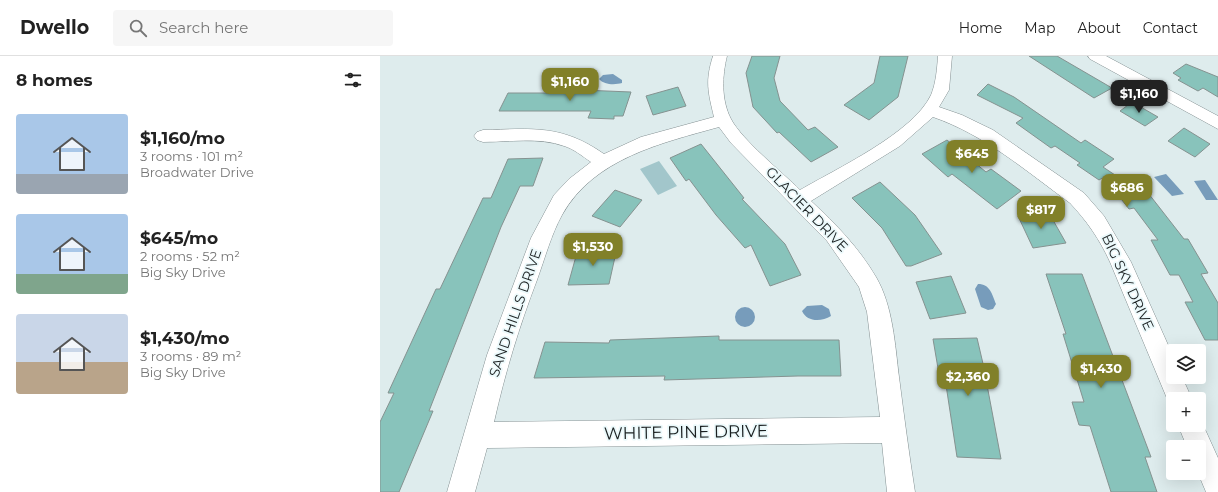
<!DOCTYPE html>
<meta charset="utf-8">
<style>
:root{--surface:#fff;--page:#f6f6f6;--text:#222;--muted:#767676;--line:#e0e0e0;--accent:#818029}
body{margin:0;font-family:Montserrat,sans-serif;background:var(--page);color:var(--text);height:100vh;display:flex;flex-direction:column;font-size:15px;white-space:nowrap}
*{box-sizing:border-box;margin:0}
p{font-size:13px;color:var(--muted)}
.icon{flex:none;width:22px;height:22px;fill:none;stroke:currentColor;stroke-width:2;stroke-linecap:round;stroke-linejoin:round}
.map{position:relative;flex:1;overflow:hidden}
.drawer{display:flex;flex-direction:column;background:var(--surface);width:380px}
.drawer>*{flex:none}
.buttons{position:absolute;left:786px;top:288px;display:grid;gap:8px}
.buttons a{display:grid;place-items:center;width:40px;height:40px;border-radius:4px;background:var(--surface);box-shadow:0 4px 16px #0002;font-size:20px}
.price{position:absolute;translate:-50% -34px;padding:0 9px;border-radius:8px;background:var(--accent);color:#fff;font-size:13px;line-height:26px;filter:drop-shadow(0 1px 2px #0008)}
.price::after{content:'';position:absolute;left:50%;top:24px;width:12px;height:9px;margin-left:-6px;background:inherit;clip-path:polygon(0 0,100% 0,50% 100%)}
.price.current{background:#222;color:#fff}
ul{padding:0;list-style:none}
li{display:flex;align-items:center;gap:12px;height:100px;padding:0 16px}
li span{display:grid;place-items:center;flex:none;width:112px;height:80px;border-radius:4px;color:#555}
li>.icon{margin-inline-start:auto}
span .icon{width:48px;height:48px;fill:#fffc;stroke-width:1}
li b{font-size:17px}
h2{display:flex;justify-content:space-between;align-items:center;height:48px;padding:0 16px;font-size:17px}
header{display:flex;align-items:center;gap:24px;box-sizing:border-box;height:56px;padding:0 20px;background:var(--surface);border-bottom:1px solid var(--line)}
header strong{font-size:19px}
nav{display:flex;gap:22px;margin-inline-start:auto;font-size:14px}
.search{width:280px;height:36px;background:var(--page);display:flex;align-items:center;gap:10px;box-sizing:border-box;padding:0 14px;border-radius:4px;color:var(--muted);font-size:15px}
main{display:flex;flex:1;min-height:0}
.map>svg:first-child{display:block}
.green{fill:#a2c6cb}
.water{fill:#779cbb}
.building{fill:#88c3bb;stroke:#859290}
.lines{fill:none;stroke-linecap:round;stroke-linejoin:round}
.minor-casing{stroke:#849092;stroke-width:1}
.minor{fill:#fff;fill-rule:evenodd}
.labels{text-anchor:middle;dominant-baseline:central;stroke-width:3.5;stroke-linejoin:round;paint-order:stroke}
.street-label{font-size:14px;fill:#1a1f20;stroke:#ebf9fb}
.near-street-label{font-size:17px;fill:#1a1f20;stroke:#ebf9fb}
</style>
<header>
<strong>Dwello</strong>
<div class="search"><svg class="icon" aria-label="search" viewBox="0 0 24 24"><circle cx="10" cy="10" r="6"/><path d="M15 15l6 6"/></svg>Search here</div>
<nav><a>Home</a><a>Map</a><a>About</a><a>Contact</a></nav>
</header>
<main>
<section class="drawer">
<h2>8 homes<svg class="icon" aria-label="filters" viewBox="0 0 24 24"><path d="M4 7h16M4 17h16"/><circle cx="9" cy="7" r="2"/><circle cx="15" cy="17" r="2"/></svg></h2>
<ul>
<li><span style="background:linear-gradient(#a9c7e8 75%,#9aa5b1 0)"><svg class="icon" aria-label="home" viewBox="0 0 24 24"><path d="M3 11l9-7 9 7M6 9v11h12V9"/></svg></span><div><b>$1,160/mo</b><p>3 rooms · 101 m²</p><p>Broadwater Drive</p></div></li>
<li><span style="background:linear-gradient(#a9c7e8 75%,#7fa58c 0)"><svg class="icon" aria-label="home" viewBox="0 0 24 24"><path d="M3 11l9-7 9 7M6 9v11h12V9"/></svg></span><div><b>$645/mo</b><p>2 rooms · 52 m²</p><p>Big Sky Drive</p></div></li>
<li><span style="background:linear-gradient(#c9d6e8 60%,#b9a48a 0)"><svg class="icon" aria-label="home" viewBox="0 0 24 24"><path d="M3 11l9-7 9 7M6 9v11h12V9"/></svg></span><div><b>$1,430/mo</b><p>3 rooms · 89 m²</p><p>Big Sky Drive</p></div></li>
</ul>
</section>
<div class="map">
<svg width="838" height="436" viewBox="0 0 838 436">
<rect width="100%" height="100%" fill="#deeced"/>
<!-- green -->
<path class="green" d="M279 105 297 130 278 139 260 113Z"/>
<!-- water -->
<path class="water" d="M233 18 242 24V27C235 29 224 29 219 23L223 19Z
M786 118 804 138 792 140 774 121Z
M825 124 838 144H826L814 125Z
M598 228C610 228 612 238 616 248L613 253 608 254 601 251 595 233Z
M442 249 449 253 451 260C441 266 427 266 422 255L427 250Z
M355 261a10 10 0 1 1 20 0a10 10 0 1 1-20 0Z"/>
<!-- building -->
<path class="building" d="M372 0H400L394 22 400 45 428 74 435 71 458 91 431 106 399 76 397 77 373 51 366 17Z
M500 0H528L518 41 489 64 464 49 494 27Z
M649 0H677L732 32 714 42Z
M806 8 838 21V41L823 32 818 35 798 24 801 22 793 17Z
M608 28 634 41 701 87 705 84 734 103 723 111 750 129 759 127 765 133 804 183H808L828 217 821 218 838 247V284H825L805 246H813L799 219H790L771 184H778L754 152 749 153 724 121 719 124 697 109 700 107 675 90 671 92 636 67 643 62 597 39Z
M298 31 306 50 273 59 266 40Z
M171 34H202L251 36 243 60H234V63L208 62 211 55H119L128 37H170Z
M752 46 778 61 765 70 740 55Z
M804 72 830 88 815 101 788 85Z
M567 84 606 116 611 113 641 135 617 153 572 118 568 121 542 98Z
M321 88 364 142 362 143 405 188 421 219 390 230 371 189 365 192 336 159 309 123 306 125 290 102Z
M163 102 153 130H140L121 171 49 355H53L19 436H0V366L14 337H8L56 233H60L103 142H111L128 103Z
M500 126 535 159 562 198 531 210H526L502 172 472 142Z
M235 134 262 144 240 171 212 160Z
M669 157 686 187 653 192 638 160Z
M237 192 229 228 188 229 198 193Z
M666 218H702L771 401H765L777 436H731L710 370 699 369 692 346H704L683 278H686Z
M571 220 586 257 550 263 536 226Z
M339 280V284H459L461 320H418L284 324 285 320 154 322 165 286 229 287 230 284Z
M597 282 608 329H607L621 403 577 401 566 329 561 330 553 283Z"/>
<g class="lines">
<defs>
<path id="minor" d="M333 0H347C342 20 341 44 351 63 362 84 402 116 420 134 456 113 533 77 551 39 556 27 557 13 558 0H572L569 34 559 51 582 59 613 74 704 137 724 160 751 206 793 300V321H802L812 343H793V352H791L730 206C720 184 707 165 690 147 646 115 605 79 553 61L520 90 431 145C456 168 479 192 496 221 513 250 515 289 519 321 524 360 529 398 535 436H507L502 387 107 392 95 436H67L107 299 151 182 174 139 189 123 211 106C202 100 194 93 184 90 159 81 129 86 103 86L97 84 94 80 97 76 103 74C153 73 181 68 224 98L261 81 334 61C328 36 325 25 333 0ZM339 71 351 87 447 185 479 231 487 256 500 361 114 366C125 317 139 271 157 224 165 202 171 179 182 159 214 102 282 87 339 71Z
M708 0H726L838 60V73L710 3Z
M819 360 838 402V436H826L818 417 819 391H807L798 369H819Z"/>
</defs>
<!-- minor casing -->
<use href="#minor" class="minor-casing"/>
<!-- minor -->
<use href="#minor" class="minor"/>
</g>
<g class="labels">
<!-- street labels -->
<g class="street-label">
<text transform="translate(427 153) rotate(46)">GLACIER DRIVE</text>
<text transform="translate(748 226) rotate(65)">BIG SKY DRIVE</text>
<text transform="translate(135 257) rotate(-71)">SAND HILLS DRIVE</text>
</g>
<!-- near-street labels -->
<g class="near-street-label">
<text transform="translate(306 376) rotate(-1)">WHITE PINE DRIVE</text>
</g>
</g>
</svg>
<div class="buttons">
<a><svg class="icon" aria-label="layers" viewBox="0 0 24 24"><path d="M12 4l9 5-9 5-9-5zM3 14l9 5 9-5"/></svg></a>
<a>+</a>
<a>−</a>
</div>
<b class="price" style="left:190px;top:46px">$1,160</b>
<b class="price current" style="left:759px;top:58px">$1,160</b>
<b class="price" style="left:592px;top:118px">$645</b>
<b class="price" style="left:747px;top:152px">$686</b>
<b class="price" style="left:661px;top:174px">$817</b>
<b class="price" style="left:213px;top:211px">$1,530</b>
<b class="price" style="left:721px;top:333px">$1,430</b>
<b class="price" style="left:588px;top:341px">$2,360</b>
</div>
</main>
